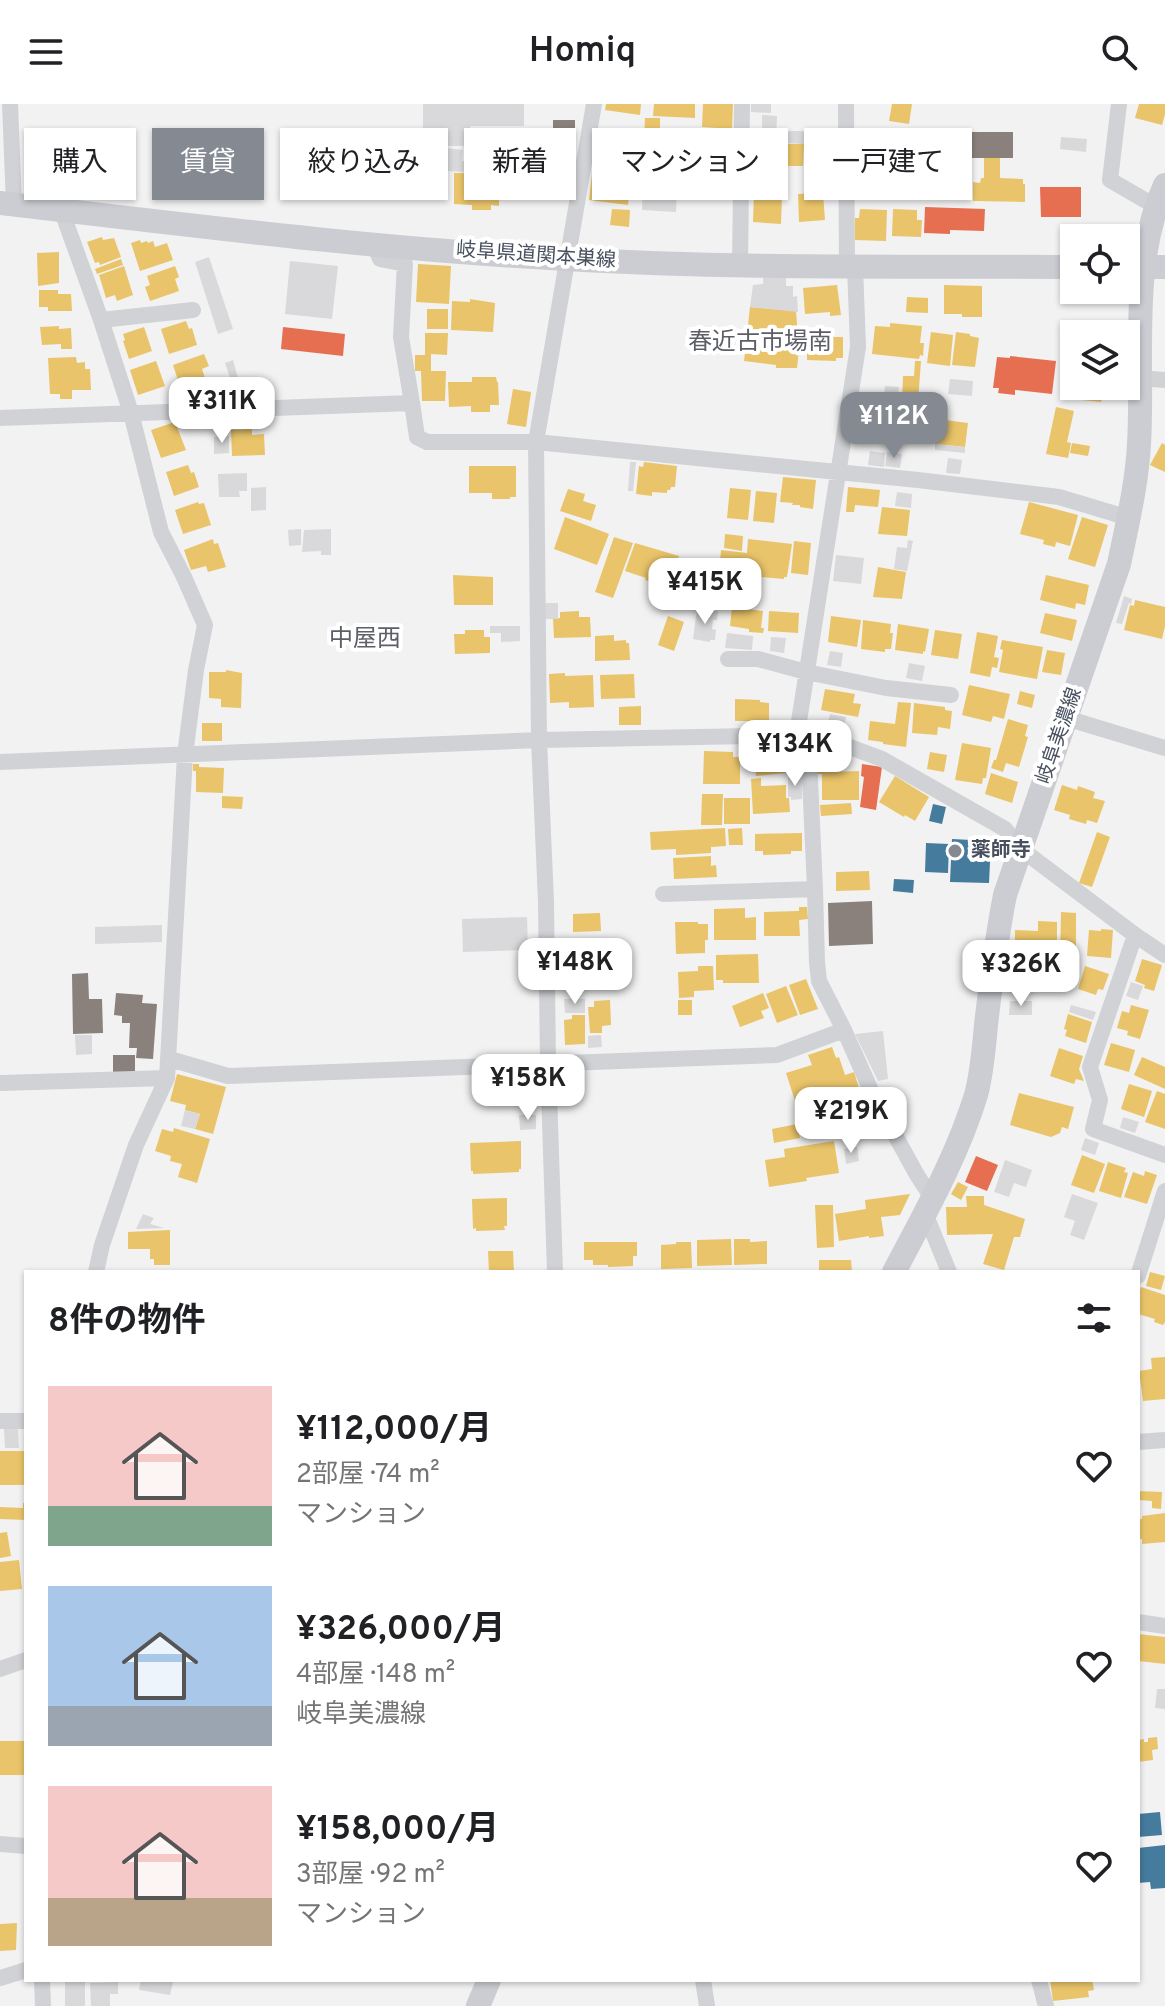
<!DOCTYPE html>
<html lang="ja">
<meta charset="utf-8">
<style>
:root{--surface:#fff;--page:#f6f6f6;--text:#202124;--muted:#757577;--accent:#848992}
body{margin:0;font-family:Overpass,"Noto Sans JP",sans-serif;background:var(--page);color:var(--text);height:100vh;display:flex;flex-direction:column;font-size:30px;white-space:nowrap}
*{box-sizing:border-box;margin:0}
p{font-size:26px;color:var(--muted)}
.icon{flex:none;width:44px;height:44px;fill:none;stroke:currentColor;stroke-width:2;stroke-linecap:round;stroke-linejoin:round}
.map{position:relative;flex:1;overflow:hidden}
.details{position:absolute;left:24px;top:1166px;width:1116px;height:712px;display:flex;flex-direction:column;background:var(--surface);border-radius:0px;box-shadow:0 2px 6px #0004}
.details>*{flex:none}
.hud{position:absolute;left:24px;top:24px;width:1118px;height:72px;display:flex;gap:16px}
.tools{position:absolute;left:1060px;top:120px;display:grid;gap:16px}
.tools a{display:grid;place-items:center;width:80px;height:80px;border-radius:0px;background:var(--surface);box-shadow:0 2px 6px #0004;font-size:40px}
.price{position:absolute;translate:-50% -68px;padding:0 18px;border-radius:16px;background:#fff;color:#222;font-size:26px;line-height:52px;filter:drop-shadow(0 2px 4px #0008)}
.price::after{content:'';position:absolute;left:50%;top:48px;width:24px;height:18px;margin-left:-12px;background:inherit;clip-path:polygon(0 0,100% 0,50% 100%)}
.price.active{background:var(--accent);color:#fff}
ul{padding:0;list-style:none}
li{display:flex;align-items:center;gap:24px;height:200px;padding:0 24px}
li span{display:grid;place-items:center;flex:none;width:224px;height:160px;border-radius:0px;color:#555}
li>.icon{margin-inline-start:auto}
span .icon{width:96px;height:96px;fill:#fffc;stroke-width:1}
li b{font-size:34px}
h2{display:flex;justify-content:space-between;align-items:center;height:96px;padding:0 24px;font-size:34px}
.pill{padding:0 28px;border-radius:0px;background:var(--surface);box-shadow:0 2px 6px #0004;font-size:28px;line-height:72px}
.pill.active{background:var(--accent);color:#fff}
header{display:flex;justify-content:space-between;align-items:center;height:104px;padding:0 24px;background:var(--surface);font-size:36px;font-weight:600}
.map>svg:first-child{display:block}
.homes{fill:#e9c46a}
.shops{fill:#e76f51}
.public{fill:#457b9d}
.industry{fill:#8a817c}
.building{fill:#d9d9db}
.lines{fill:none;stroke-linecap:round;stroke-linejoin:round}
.street{stroke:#d0d2d5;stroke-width:16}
.primary{stroke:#cbcdd2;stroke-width:24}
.poi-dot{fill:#848992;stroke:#fff;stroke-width:3}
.labels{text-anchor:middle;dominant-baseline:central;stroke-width:8;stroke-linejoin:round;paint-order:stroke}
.street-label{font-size:20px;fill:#48505f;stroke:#fff}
.poi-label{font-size:20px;font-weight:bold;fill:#48505f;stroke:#fff;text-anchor:start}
.quarter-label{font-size:24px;fill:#5d5f66;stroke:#fff}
</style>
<header><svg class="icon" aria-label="menu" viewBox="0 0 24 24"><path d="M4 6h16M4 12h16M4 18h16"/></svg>Homiq<svg class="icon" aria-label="search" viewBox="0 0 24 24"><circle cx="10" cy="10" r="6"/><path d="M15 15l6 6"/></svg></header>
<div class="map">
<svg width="1165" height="1902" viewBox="0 0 1165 1902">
<rect width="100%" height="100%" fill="#f2f2f2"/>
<!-- homes -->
<path class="homes" d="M606 0H641L640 11 605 6Z
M654 0H695V14L653 12Z
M703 0H733L732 25 702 23Z
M892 0H912L909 20 889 17Z
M1139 0H1165V10L1162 21 1135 14Z
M645 14H660V36H644Z
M947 33 948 55H917L916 34Z
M561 35 562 60 529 61V36Z
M751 38H777L776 70H772V76H766V70H750Z
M809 39H828V72L809 73Z
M781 40H804L803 62H780Z
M881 44 906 49 902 72 876 68Z
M607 49 636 53 634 72 604 69Z
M984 54H1000V74L1023 75V80H1025V98L973 97V78L980 79 981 74H984Z
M470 62 505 63 504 91H499V102L491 101V106H472V101L454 100V69H470Z
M592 71 631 75 628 101 589 96Z
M754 89 782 91 781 120 753 118Z
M823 89 825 116 799 118 798 90Z
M612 105 630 106 629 123 610 121Z
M860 105 887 106 886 137 855 136V114H859Z
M893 105 917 106V116H922L921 133 892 132Z
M102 133 103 136 114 134 121 153 100 161 99 158 95 159 87 138Z
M140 136 141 139 147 137 148 139 153 137 155 143 167 139 173 156 140 167 131 139Z
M59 148V179L38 182 37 149Z
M121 155 123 161 97 170 95 165Z
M418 160 451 162 449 200 416 198Z
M124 162 133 191 117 197 115 191 106 194 99 171Z
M175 162 179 173 175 175 179 187 150 197 145 183 150 181 147 172Z
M837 181 841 211 830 212V208L805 210 803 184Z
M944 181 982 182V213H962V210H944Z
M39 186H58V190H71L72 207H48V203H39Z
M907 193 928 194V209L906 208Z
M470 195 495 199 493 228 451 226 452 197 470 198Z
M750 203 796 207 799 246 797 264H776V261L744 257Z
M427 205H448V225H427Z
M186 217 189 225 192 224 197 241 169 250 161 225Z
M890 219 922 222 920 239H924L923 252 920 251 919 255 872 250 875 222 890 223Z
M59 222V225L71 224 72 245H61V240L42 241 40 223Z
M144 223 152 247 129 255 123 237 125 236 123 230Z
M931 228 953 231 950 262 927 259Z
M956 228 970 230V232L979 234 975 263 952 261Z
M425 229H448L447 251 431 250V267H446L445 297H422L421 267H415V251H425Z
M807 233H843V254H836V257L807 256Z
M204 250 209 262 202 265 206 277 181 285 173 261Z
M76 253 77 259 85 258V265H90L91 286H72V295H60V290H50L48 254Z
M156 257 165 282 138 291 130 266Z
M915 257H921L918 298 902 296 903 272H914Z
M1065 266 1074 267V282H1106L1101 298 1062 294Z
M472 273H496L497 278H498L499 301H490V308H471V302L449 303 448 278H472Z
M513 285 531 288 526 323 507 320Z
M1056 303 1074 307 1067 338 1071 339 1068 354 1046 350Z
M891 307 918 310 915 337 888 334Z
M861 308 888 310 885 337 859 335Z
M938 315 968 319 965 343 935 340Z
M175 318 186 346 161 354 151 326Z
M252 325V331L264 330 265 351 232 352 231 326Z
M1072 339 1090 342 1088 352 1070 349Z
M1162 339 1165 341V368L1150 361Z
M644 358 677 362 675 383H671L670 386H667V389L652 388V392L636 390 639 362 643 363Z
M188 361 191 369 194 368 199 383 174 392 166 368Z
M469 362H516V393H510V395H492V389H469Z
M783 373 816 376 813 405 800 403V401H792L793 399 780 398Z
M848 383 880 386 878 403 855 401 854 408H846Z
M730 384 751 386 748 416 727 414Z
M568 385 585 390 583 397 596 401 591 417 560 407Z
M756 387 777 389 774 419 753 417Z
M198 398 199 400 204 399 211 421 183 430 175 406Z
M1029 398 1078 411 1070 442 1056 438 1055 443 1043 440 1044 436 1020 430Z
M882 403 910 406 907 432 878 430Z
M565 413 609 430 597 461 554 445Z
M1082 413 1108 421 1095 463 1068 455Z
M725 430 743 432 742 447 724 444Z
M614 433 633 439 613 494 595 488Z
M213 435 214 440 218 439 226 463 208 468 206 462 191 466 184 446Z
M748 435 792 440 787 473H784V475L749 472V469L741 468 739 484 717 482V458H720L721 446 747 449Z
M794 437 811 439 808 471 791 469Z
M635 439 679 452 668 482 645 476 646 474 625 467Z
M681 454 703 462 697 480 675 472Z
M878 463 906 468 902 495 873 493Z
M453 471 493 473V501H454Z
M1046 471 1089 481 1085 501 1076 499 1075 505 1040 496Z
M1135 496 1165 503V522L1162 535 1124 526 1130 501 1134 502Z
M732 503 763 507 761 524H764L763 529 749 528V525L730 522Z
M579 507V513H590L591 533 554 534 553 515 560 514V508Z
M769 507 799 509 798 529 768 527Z
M1045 509 1077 516 1072 537 1040 529Z
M668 512 684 518 674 547 658 541Z
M831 512 861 516 857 543 828 538Z
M863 516 891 520 890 529H893L891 545H885V548L861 545Z
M898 520 929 525 925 548 923 547V550L895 546Z
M465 526H484V533H490V549L455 550 454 530H465Z
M935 526 962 530 958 555 931 551Z
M977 528 998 532 994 553 999 554 997 564 992 563 990 573 970 569Z
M614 531V537L626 536V539H629L630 556 595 557V532Z
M1002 536 1043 543 1037 575 999 568 1003 546 1000 545Z
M1047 546 1065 549 1061 571 1042 568Z
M226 566 242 569 241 604 221 603V595L209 594V568H226Z
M565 569V572L593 571 594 603 569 604V598L550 599 549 570Z
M634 570 635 594 601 595 600 571Z
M969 581 1010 590 1004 615 993 612 991 618 962 611Z
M825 585 855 590 853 599 861 600 858 613 821 606Z
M1020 587 1035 591 1032 604 1017 600Z
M735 595 760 596V598L769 599V617H735Z
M898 598 911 599 906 643 883 640V638L868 636 870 617 895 620Z
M914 599 945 603V606L952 607 950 625 938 623 937 631 912 629Z
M641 602V621H619V603Z
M1008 615 1028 621 1025 632 1028 633 1019 663 1006 659 1003 668 991 664 994 656H996Z
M202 619H222V637H202Z
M795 639 798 660H794L795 668 756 672 753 643Z
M962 639 991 644 986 674H983L982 680 955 676Z
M704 647 733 648V653H740V680H703Z
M817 647H830L831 668 859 667V696H822V670H817Z
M930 648 947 651 944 668 927 665Z
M193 660H199V663L224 664 223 689 196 688V667H193Z
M991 669 1018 678 1012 699 985 690Z
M895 672 929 693 915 717 905 711 904 713 879 698Z
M761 674V682L786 681V694H789L790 708 753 710 751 675Z
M1062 681 1077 686 1078 682 1095 688 1093 694 1105 697 1097 719 1087 716 1086 720 1069 715 1070 711 1054 706Z
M702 690H723L722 721H701Z
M222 692 243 693 242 705 222 704Z
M724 694H750V720H724Z
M851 699 852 710 821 712 820 701Z
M725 724 726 742 711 743V749L676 751V745L651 746 650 728Z
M742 724 743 741H729L728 725Z
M1097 728 1110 733 1092 783 1079 779Z
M802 729V747H791V750L763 751V747H755V730Z
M711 752V762L716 761 717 773 674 775 673 754Z
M869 767 870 786 836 787V768Z
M799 803H807L808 815 799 816 800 832H764V808L799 807Z
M745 804V814L756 813V836H714V805Z
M1061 808 1076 809V855H1060Z
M600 809 601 827 573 828V810Z
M1038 817 1057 818V856H1015V826L1038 827Z
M675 818H698V820H708V836H705V849L676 850Z
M1101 825 1113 826 1111 854 1087 852 1089 826 1101 827Z
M566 837H583V849L566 850Z
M586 839H599V841H609L610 865 586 866Z
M758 850 759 879H723V876H716V851Z
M564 853H584V877H560V855H564Z
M1142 855 1162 861 1154 887 1144 884 1145 881 1135 877Z
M1050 860 1072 864 1068 884H1046Z
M698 862H713L714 886 694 887V893L679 894 678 868 698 867Z
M1085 862 1109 870 1103 886 1098 885 1096 891 1078 885Z
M806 875 818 905 800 911 789 881Z
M786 882 798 911 777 919 766 890Z
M763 889 769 904 761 907 764 914 740 923 732 902Z
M610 896 611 921 602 922V929H590L588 903H594V897Z
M678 896H692V911H678Z
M1131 901 1149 906 1140 935 1127 931 1128 927 1117 924 1122 907 1129 909Z
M1068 910 1092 918 1086 939 1065 932 1067 926 1064 925Z
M572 911H585V940L565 941 564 916 572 915Z
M1111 939 1135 946 1129 968 1104 961Z
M832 943 836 954 839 953 845 971 854 968 865 1003 852 1008 844 984 796 1000 786 969 812 961 808 951Z
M1059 944 1083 952 1079 965 1084 977 1076 975 1074 980 1050 972Z
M1142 953 1165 963V985L1134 971Z
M177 970 226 983 213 1030 195 1025 200 1010 185 1006 186 1001 170 997Z
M528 975V1000L514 1001V997H503V976Z
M1129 980 1152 987 1144 1013 1121 1005Z
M1157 987 1165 990V1025L1145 1018Z
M1019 989 1074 1003 1068 1025 1062 1023 1060 1029 1051 1033 1010 1021Z
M797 1020 800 1034 774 1039 772 1025Z
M174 1024 210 1035 197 1079 178 1073 182 1060 170 1057 171 1052 155 1047 162 1025 173 1028Z
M521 1037V1065H519V1068L473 1070V1067H471L470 1039Z
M834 1037 839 1069 806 1074 807 1077 769 1083 765 1056 785 1053 784 1045Z
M1082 1051 1105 1060 1094 1089 1071 1081Z
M1108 1058 1126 1064 1124 1068 1128 1069 1121 1094 1099 1087Z
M1145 1067 1157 1071 1147 1100 1124 1093 1133 1068 1144 1072Z
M958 1078 968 1083 961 1096 951 1090Z
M910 1090 900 1111 881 1113 884 1132 869 1134V1132L839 1137 835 1110 866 1105 865 1096Z
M966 1092H984V1101L1025 1115 1020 1133H1014L1004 1166 983 1160 993 1130 947 1131 946 1103H967Z
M507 1094V1122H504L505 1126 476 1127V1124L473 1125 472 1095Z
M815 1101H833L834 1143 817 1144Z
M170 1126V1161H154V1155H150V1145H128V1128Z
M731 1135 732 1161 697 1162V1136Z
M734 1135H750V1138L767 1137V1160L734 1161Z
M584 1138H637V1152H633V1162L608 1163V1161H593V1156H584Z
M676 1138H691L692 1164 661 1165V1141L676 1140Z
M488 1147H513L514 1168H489Z
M819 1156H851L852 1168H819Z
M1150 1168 1165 1172 1161 1186 1146 1182Z
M1141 1183 1165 1191V1218L1163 1221 1154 1218 1155 1215 1138 1210V1191Z
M1165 1253V1295L1143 1297 1139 1267 1152 1265 1151 1254Z
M0 1347H26L24 1381H0Z
M1138 1387 1162 1388 1161 1405 1152 1404V1397L1138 1396Z
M23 1399H26V1416L0 1415V1403L23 1404Z
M1165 1409V1438L1142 1440V1435H1138V1415H1142V1412Z
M7 1428 11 1452 0 1454V1429Z
M19 1456 22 1485 0 1487V1458Z
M1138 1530 1165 1533V1560L1138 1557Z
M1157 1633 1158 1645 1152 1646 1153 1656 1138 1658V1636L1144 1635V1638H1148V1634Z
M0 1637H26V1671H0Z
M17 1819 16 1846 0 1847V1820Z
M1050 1876H1092L1094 1886 1088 1887 1089 1893 1053 1897Z"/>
<!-- shops -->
<path class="shops" d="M570 60 571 75 560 77V84L518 86V80L520 79 519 69 560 65V61Z
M1040 83H1081V113H1041Z
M925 103 985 105 984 127 950 126V130L924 129Z
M283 223 345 230 343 252 281 245Z
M1010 252 1056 257 1052 290 1015 286V291L998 289 999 284H993L997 253 1010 254Z
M862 660 882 663 876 706 860 703 864 673 861 672Z
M976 1052 998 1061 987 1087 965 1078Z"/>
<!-- public -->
<path class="public" d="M933 700 946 703 942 720 929 717Z
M952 735 991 737 989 779 950 778Z
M926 739 949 740 948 769 925 768Z
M894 775 914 776 913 789 893 787Z
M1160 1708 1162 1731 1138 1733V1710Z
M1165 1741V1784L1151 1785 1150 1778 1138 1779V1744Z"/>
<!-- industry -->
<path class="industry" d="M553 16H575V33L553 34Z
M970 28H1013V54H970Z
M968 30 969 51 958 52V31Z
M872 797 873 840 829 842 828 799Z
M88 869 89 895H102L103 929 73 930 72 870Z
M116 889 143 891 142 899 157 900 153 955 136 954 137 944H129L130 919H122V912L114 911Z
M113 951H135V969H113Z"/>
<!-- building -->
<path class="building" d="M423 0H524V22H470V47H464L465 42H423Z
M751 0H771V9L751 8Z
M762 11 777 12 776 36H762Z
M783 27H805L804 40 783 39Z
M702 30 717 31V45H701Z
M1061 33 1087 35 1086 48 1060 45Z
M446 44 463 46 462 57 477 58V62L469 61 468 68 445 67Z
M664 66 679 67V79L664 78Z
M643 79 677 80 676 108 642 106Z
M946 79H968L967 95 946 94Z
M209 153 233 225 218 230 195 158Z
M290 157 338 162 332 215 285 210Z
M763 173 786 174V182H793V193L797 192 798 208 750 203 753 181 763 180Z
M233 256 239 278 232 280 225 259Z
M950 275 973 277 972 292 948 290Z
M885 282 899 283 897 297 884 295Z
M229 332V349L214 350V333Z
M935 340 965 343V349L935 346Z
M870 347 885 349 884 363 868 361Z
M887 348 902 350 900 364 885 362Z
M948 354 962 356 960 370 946 369Z
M630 358H636L633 387H628Z
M247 369V387H239L240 393H219L218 370Z
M266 383V406L251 407V384Z
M897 388 912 390 911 404 895 402Z
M301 425V441L289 442 288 426Z
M331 425V451H321V447L302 448 304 426Z
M908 436 913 437 907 467 894 465 897 443 907 444Z
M836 451 864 454 861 480 833 477Z
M1124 492 1132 495 1131 500 1129 499 1122 520 1116 519Z
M543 499H558V515H543Z
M697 505 718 508 717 516H713L712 525 716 526 715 536H710V538L693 535Z
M490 522H520V537L501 538V529H490Z
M727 529 753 532 752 546 725 544Z
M771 533 786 534 784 549 770 547Z
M830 547 843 549 841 563 827 561Z
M909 559 925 562 922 577 906 574Z
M830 610 846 613 843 628 827 625Z
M802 673V695L791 696V693H788V674Z
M527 813 528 846 463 848 462 815Z
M162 821V838L95 840V823Z
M1131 878 1143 882 1138 896 1126 892Z
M564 895H585V909H565Z
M1010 897H1032V911H1009Z
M1071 901 1096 908 1093 916 1069 908Z
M883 927 888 975 878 977 855 930Z
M75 931H92V950L76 951Z
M601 931 602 943 588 944V932Z
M185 1006 200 1010 195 1025 181 1022Z
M519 1011H536V1025L520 1026Z
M1123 1013 1139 1018 1135 1029 1120 1024Z
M1085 1034 1099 1039 1095 1051 1081 1046Z
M857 1043 859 1057 846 1060 844 1045Z
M1005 1056 1032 1066 1026 1083 1014 1079 1009 1093 994 1088Z
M1072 1090 1098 1099 1084 1136 1070 1131 1075 1117 1064 1113Z
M143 1110 154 1114 150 1120 164 1124 136 1125Z
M4 1325H18L19 1344H5Z
M1157 1585H1165V1605L1155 1604Z
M65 1876H85V1902H65Z
M141 1876 173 1878 170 1891 139 1886Z
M118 1878V1890H110V1902H91L90 1879Z"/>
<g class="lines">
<!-- street -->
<path class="street" d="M10 0 14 101
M846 0 847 162
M1119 0 1110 76 1155 102
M61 105 101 216 131 309 161 428 184 473 205 521 196 566 185 651 167 974 136 1041 102 1141 96 1168
M375 142 380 155 405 160 401 233 412 299
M740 162 742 0
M101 216 193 206
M1139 274 1165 276
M0 314 412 299 417 333 427 338H536L918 376 1059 393 1129 414
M728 555H758L806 568 886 584 951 591
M1066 614 1165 644
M797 630 858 243 855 162
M808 631 815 785 817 858 819 877 844 926 873 991 917 1071 932 1094
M0 658 539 636 808 631 831 636 882 655 1005 725 1021 745 1135 831 1165 851
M663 790 815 785
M1135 831 1090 963 1100 996 1093 1025 1165 1051
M170 955 228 972 777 951 844 926
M0 979 167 974
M925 1109 949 1168
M555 1168 548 959 546 798 539 636 536 338 594 0
M1138 1172 1165 1087
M0 1317H26
M1138 1338 1165 1336
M1138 1518 1165 1522
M0 1565 26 1556
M0 1740 26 1742
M0 1874 26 1866
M42 1876 43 1902
M703 1876 707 1902
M1039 1876 1046 1902"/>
<!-- primary -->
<path class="primary" d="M0 99C188 121 376 145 566 155 735 165 905 162 1074 163
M1126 163H1165
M894 1168C924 1111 957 1053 976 991 983 966 984 938 987 912 992 871 997 831 1005 791L1119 460C1127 421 1137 380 1139 340 1144 256 1129 159 1165 81
M478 1902 489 1876"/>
</g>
<!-- markers -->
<circle class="poi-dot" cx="955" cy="747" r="8"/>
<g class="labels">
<!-- street labels -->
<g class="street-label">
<text transform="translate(536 152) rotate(4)">岐阜県道関本巣線</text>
<text transform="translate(1060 632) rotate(-71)">岐阜美濃線</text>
</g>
<!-- poi labels -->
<g class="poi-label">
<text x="971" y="747">薬師寺</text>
</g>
<!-- quarter labels -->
<g class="quarter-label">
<text x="760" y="239">春近古市場南</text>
<text x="365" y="536">中屋西</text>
</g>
</g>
</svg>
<div class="tools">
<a><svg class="icon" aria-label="locate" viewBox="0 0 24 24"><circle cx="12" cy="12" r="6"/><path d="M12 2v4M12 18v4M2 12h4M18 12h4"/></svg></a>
<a><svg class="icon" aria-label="layers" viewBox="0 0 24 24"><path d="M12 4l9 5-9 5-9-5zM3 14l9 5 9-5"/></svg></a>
</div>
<b class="price" style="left:222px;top:341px">¥311K</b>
<b class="price active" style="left:894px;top:356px">¥112K</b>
<b class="price" style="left:705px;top:522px">¥415K</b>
<b class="price" style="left:795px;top:684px">¥134K</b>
<b class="price" style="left:575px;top:902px">¥148K</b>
<b class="price" style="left:1021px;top:904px">¥326K</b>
<b class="price" style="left:528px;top:1018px">¥158K</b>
<b class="price" style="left:851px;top:1051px">¥219K</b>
<div class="hud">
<a class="pill">購入</a>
<a class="pill active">賃貸</a>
<a class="pill">絞り込み</a>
<a class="pill">新着</a>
<a class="pill">マンション</a>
<a class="pill">一戸建て</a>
</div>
<section class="details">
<h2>8件の物件<svg class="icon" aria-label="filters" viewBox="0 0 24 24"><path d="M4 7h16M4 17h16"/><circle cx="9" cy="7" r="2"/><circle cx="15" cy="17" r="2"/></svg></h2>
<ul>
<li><span style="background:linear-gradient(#f6c9c9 75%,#7fa58c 0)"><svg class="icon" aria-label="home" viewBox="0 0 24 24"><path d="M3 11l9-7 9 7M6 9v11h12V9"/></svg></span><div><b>¥112,000/月</b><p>2部屋 · 74 m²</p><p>マンション</p></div><svg class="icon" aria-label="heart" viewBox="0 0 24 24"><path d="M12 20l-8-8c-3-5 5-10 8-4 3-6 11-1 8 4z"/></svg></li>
<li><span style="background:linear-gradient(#a9c7e8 75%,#9aa5b1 0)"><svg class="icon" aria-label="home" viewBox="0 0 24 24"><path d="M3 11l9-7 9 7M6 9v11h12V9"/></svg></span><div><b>¥326,000/月</b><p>4部屋 · 148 m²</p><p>岐阜美濃線</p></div><svg class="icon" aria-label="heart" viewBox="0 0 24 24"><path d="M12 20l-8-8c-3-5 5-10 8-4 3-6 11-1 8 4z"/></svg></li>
<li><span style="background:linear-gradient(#f6c9c9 70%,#b9a48a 0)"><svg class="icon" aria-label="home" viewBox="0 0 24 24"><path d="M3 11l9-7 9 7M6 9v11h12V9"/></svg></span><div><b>¥158,000/月</b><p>3部屋 · 92 m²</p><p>マンション</p></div><svg class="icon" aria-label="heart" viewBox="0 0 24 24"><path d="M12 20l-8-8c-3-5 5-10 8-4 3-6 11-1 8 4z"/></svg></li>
</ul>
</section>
</div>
